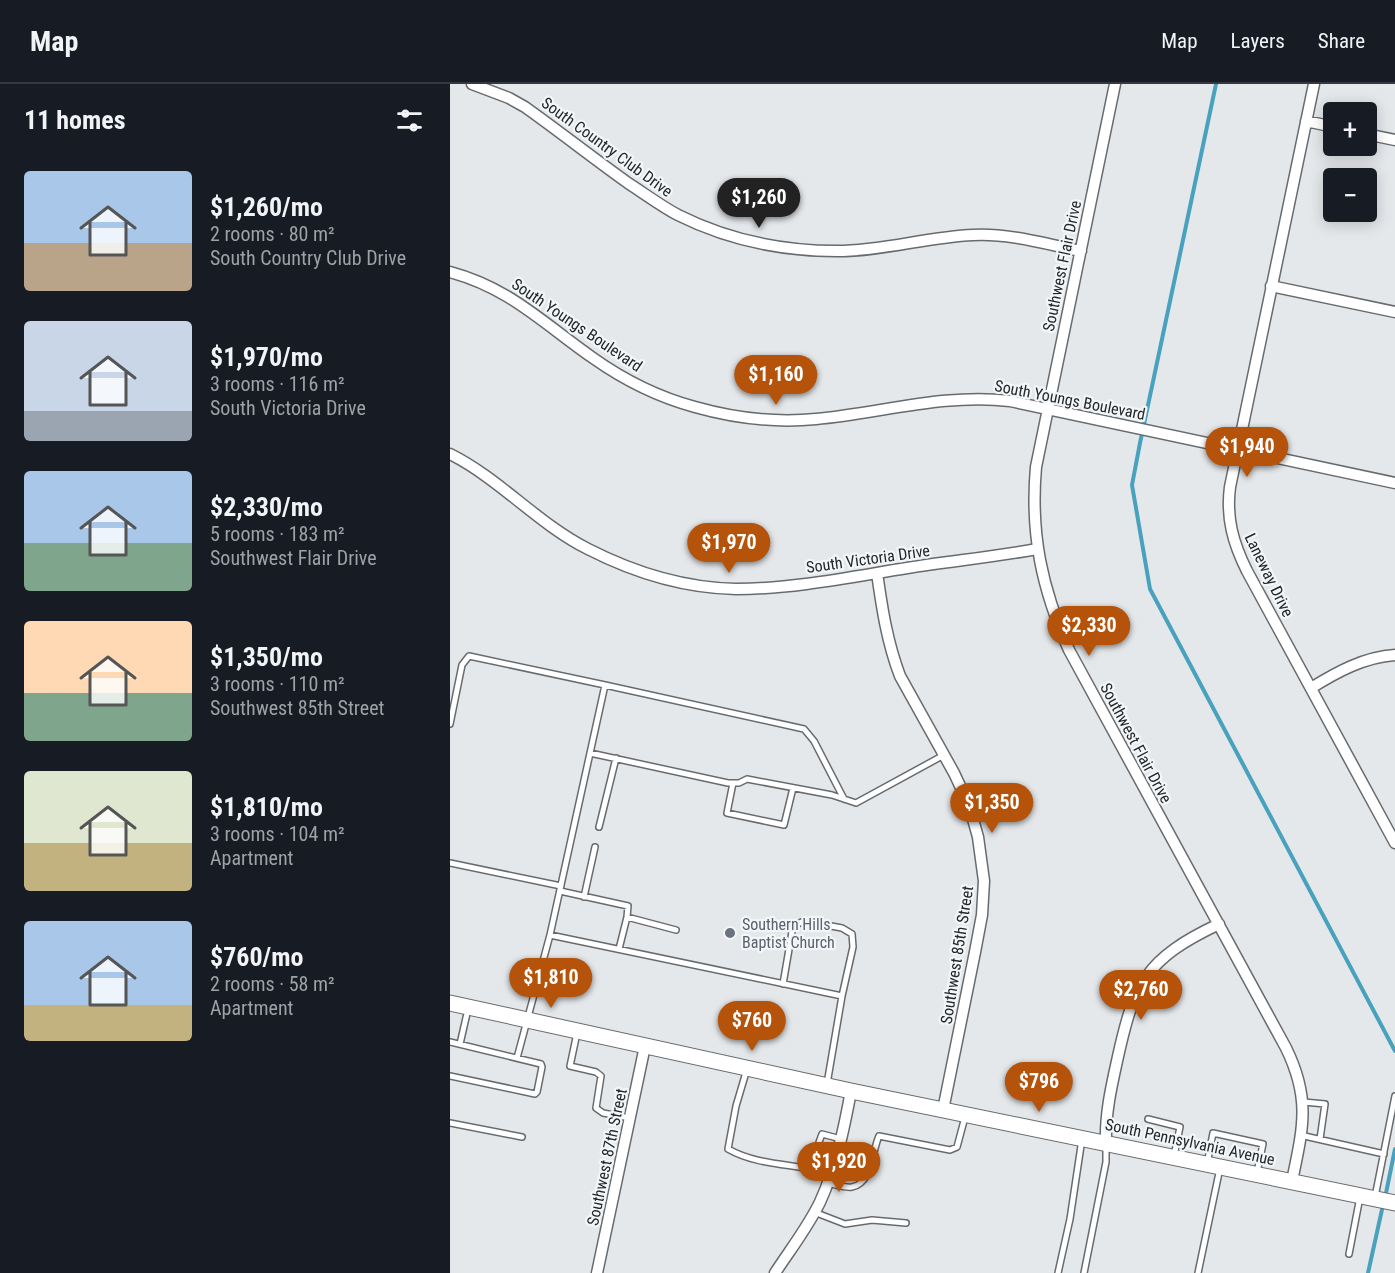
<!DOCTYPE html>
<meta charset="utf-8">
<style>
:root{--surface:#171b24;--page:#20242c;--text:#f1f3f6;--muted:#9ea1a6;--line:#363941;--accent:#b45309}
body{margin:0;font-family:"Roboto Condensed",sans-serif;background:var(--page);color:var(--text);height:100vh;display:flex;flex-direction:column;font-size:22px;white-space:nowrap}
*{box-sizing:border-box;margin:0}
p{font-size:20px;color:var(--muted)}
.icon{flex:none;width:33px;height:33px;fill:none;stroke:currentColor;stroke-width:2;stroke-linecap:round;stroke-linejoin:round}
.map{position:relative;flex:1;overflow:hidden}
.drawer{display:flex;flex-direction:column;background:var(--surface);width:450px}
.drawer>*{flex:none}
.fabs{position:absolute;left:873px;top:18px;display:grid;gap:12px}
.fabs a{display:grid;place-items:center;width:54px;height:54px;border-radius:6px;background:var(--surface);box-shadow:0 3px 15px #0003;font-size:30px}
.price{position:absolute;translate:-50% -51px;padding:0 14px;border-radius:21px;background:var(--accent);color:#fff;font-size:20px;line-height:39px;filter:drop-shadow(0 2px 3px #0008)}
.price::after{content:'';position:absolute;left:50%;top:36px;width:18px;height:14px;margin-left:-9px;background:inherit;clip-path:polygon(0 0,100% 0,50% 100%)}
.price.active{background:#222;color:#fff}
ul{padding:0;list-style:none}
li{display:flex;align-items:center;gap:18px;height:150px;padding:0 24px}
li span{display:grid;place-items:center;flex:none;width:168px;height:120px;border-radius:6px;color:#555}
li>.icon{margin-inline-start:auto}
span .icon{width:72px;height:72px;fill:#fffc;stroke-width:1}
li b{font-size:26px}
h2{display:flex;justify-content:space-between;align-items:center;height:72px;padding:0 24px;font-size:26px}
header{display:flex;align-items:center;gap:36px;box-sizing:border-box;height:84px;padding:0 30px;background:var(--surface);border-bottom:2px solid var(--line)}
header strong{font-size:28px}
nav{display:flex;gap:33px;margin-inline-start:auto;font-size:21px}
main{display:flex;flex:1;min-height:0}
.map>svg:first-child{display:block}
.lines{fill:none;stroke-linecap:round;stroke-linejoin:round}
.stream{stroke:#48a2bd;stroke-width:4}
.lane-casing{stroke:#686b6e;stroke-width:8}
.street-casing{stroke:#686b6e;stroke-width:13}
.secondary-casing{stroke:#686b6e;stroke-width:17}
.lane{stroke:#fff;stroke-width:5}
.street{stroke:#fff;stroke-width:10}
.secondary{stroke:#fff;stroke-width:15}
.worship-dot{fill:#6b7280;stroke:#f2f6f9;stroke-width:2}
.labels{text-anchor:middle;dominant-baseline:central;stroke-width:4.5;stroke-linejoin:round;paint-order:stroke}
.street-label{font-size:16px;fill:#242627;stroke:#f2f6f9}
.worship-label{font-size:16px;fill:#5b616d;stroke:#f2f6f9;text-anchor:start}
</style>
<header>
<strong>Map</strong>
<nav><a>Map</a><a>Layers</a><a>Share</a></nav>
</header>
<main>
<section class="drawer">
<h2>11 homes<svg class="icon" aria-label="filters" viewBox="0 0 24 24"><path d="M4 7h16M4 17h16"/><circle cx="9" cy="7" r="2"/><circle cx="15" cy="17" r="2"/></svg></h2>
<ul>
<li><span style="background:linear-gradient(#a9c7e8 60%,#b9a48a 0)"><svg class="icon" aria-label="home" viewBox="0 0 24 24"><path d="M3 11l9-7 9 7M6 9v11h12V9"/></svg></span><div><b>$1,260/mo</b><p>2 rooms · 80 m²</p><p>South Country Club Drive</p></div></li>
<li><span style="background:linear-gradient(#c9d6e8 75%,#9aa5b1 0)"><svg class="icon" aria-label="home" viewBox="0 0 24 24"><path d="M3 11l9-7 9 7M6 9v11h12V9"/></svg></span><div><b>$1,970/mo</b><p>3 rooms · 116 m²</p><p>South Victoria Drive</p></div></li>
<li><span style="background:linear-gradient(#a9c7e8 60%,#7fa58c 0)"><svg class="icon" aria-label="home" viewBox="0 0 24 24"><path d="M3 11l9-7 9 7M6 9v11h12V9"/></svg></span><div><b>$2,330/mo</b><p>5 rooms · 183 m²</p><p>Southwest Flair Drive</p></div></li>
<li><span style="background:linear-gradient(#ffd9b3 60%,#7fa58c 0)"><svg class="icon" aria-label="home" viewBox="0 0 24 24"><path d="M3 11l9-7 9 7M6 9v11h12V9"/></svg></span><div><b>$1,350/mo</b><p>3 rooms · 110 m²</p><p>Southwest 85th Street</p></div></li>
<li><span style="background:linear-gradient(#dfe7d0 60%,#c2b280 0)"><svg class="icon" aria-label="home" viewBox="0 0 24 24"><path d="M3 11l9-7 9 7M6 9v11h12V9"/></svg></span><div><b>$1,810/mo</b><p>3 rooms · 104 m²</p><p>Apartment</p></div></li>
<li><span style="background:linear-gradient(#a9c7e8 70%,#c2b280 0)"><svg class="icon" aria-label="home" viewBox="0 0 24 24"><path d="M3 11l9-7 9 7M6 9v11h12V9"/></svg></span><div><b>$760/mo</b><p>2 rooms · 58 m²</p><p>Apartment</p></div></li>
</ul>
</section>
<div class="map">
<svg width="945" height="1189" viewBox="0 0 945 1189">
<rect width="100%" height="100%" fill="#e5e8eb"/>
<g class="lines">
<!-- stream -->
<path class="stream" d="M766 0 690 359 682 401 700 505 945 967
M935 1114 945 1065
M918 1189 933 1121"/>
<defs>
<path id="lane" d="M155 601 354 645 364 657 394 715
M0 640 12 581 19 572 155 601 100 851
M140 669 278 699H289L297 695 382 711 406 719 494 671
M283 699 277 729 334 741 343 704
M149 743 166 674
M0 779 111 802
M110 807 178 822 177 833
M134 813 145 763
M370 840 392 844 402 850 403 863 392 912
M169 865 177 833 226 846
M333 900 343 842 354 837
M127 949 120 982 146 988 151 992 146 1024 153 1029 180 1034
M0 958 91 980 92 983 87 1008 85 1010 0 992
M10 960 18 925
M67 974 100 851 392 912 377 1000
M297 985 286 1022 278 1065C310 1083 347 1079 381 1090
M854 1018 875 1020 870 1055
M698 1035 730 1043 724 1072
M0 1039 72 1053
M850 1051 934 1070
M757 1080 763 1049 813 1060 807 1088
M360 1083 372 1050 391 1055
M378 1099C385 1101 395 1104 402 1103 422 1100 422 1067 429 1052L500 1066 507 1063 515 1033
M925 1113 945 1012
M364 1128 395 1140 422 1136 456 1139
M899 1170 910 1113
M608 1189 620 1135 632 1055
M634 1189 656 1078V1061
M748 1189 770 1084"/>
<path id="street" d="M22 0 59 14 75 23C110 48 143 74 178 99 195 110 211 122 228 131 278 156 331 167 387 167 433 167 477 153 523 151 559 149 596 160 631 167
M665 0 586 383C580 450 592 505 619 566L836 964C861 1015 853 1044 842 1097
M864 0 780 403C776 434 783 459 797 487L945 759
M856 37 884 43
M916 50 945 56
M0 188C60 204 94 240 143 274 174 296 208 313 245 323 284 334 325 339 366 335 431 329 495 309 560 317L945 399
M821 202 945 228
M0 370C50 395 88 440 138 465 183 488 235 504 286 505 343 505 401 493 457 484 501 477 544 473 587 465
M427 489C432 524 437 558 450 592L504 689 519 721 528 753 534 797 532 831 525 868 493 1026
M861 604C887 588 914 573 945 571
M656 1059C655 1031 661 1004 667 977 684 899 695 875 769 840
M147 1189 195 962
M325 1189C340 1166 358 1143 370 1118 386 1083 394 1045 401 1007"/>
<path id="secondary" d="M0 919 401 1007 945 1119"/>
</defs>
<!-- lane casing -->
<use href="#lane" class="lane-casing"/>
<!-- street casing -->
<use href="#street" class="street-casing"/>
<!-- secondary casing -->
<use href="#secondary" class="secondary-casing"/>
<!-- lane -->
<use href="#lane" class="lane"/>
<!-- street -->
<use href="#street" class="street"/>
<!-- secondary -->
<use href="#secondary" class="secondary"/>
</g>
<!-- markers -->
<circle class="worship-dot" cx="280" cy="849" r="6"/>
<g class="labels">
<!-- street labels -->
<g class="street-label">
<text transform="translate(157 63) rotate(36)">South Country Club Drive</text>
<text transform="translate(612 182) rotate(-78)">Southwest Flair Drive</text>
<text transform="translate(127 241) rotate(34)">South Youngs Boulevard</text>
<text transform="translate(620 316) rotate(11)">South Youngs Boulevard</text>
<text transform="translate(418 475) rotate(-8)">South Victoria Drive</text>
<text transform="translate(819 491) rotate(64)">Laneway Drive</text>
<text transform="translate(686 659) rotate(62)">Southwest Flair Drive</text>
<text transform="translate(507 871) rotate(-81)">Southwest 85th Street</text>
<text transform="translate(740 1058) rotate(12)">South Pennsylvania Avenue</text>
<text transform="translate(157 1073) rotate(-78)">Southwest 87th Street</text>
</g>
<!-- worship labels -->
<g class="worship-label">
<text x="292" y="840">Southern Hills<tspan x="292" dy="18">Baptist Church</tspan></text>
</g>
</g>
</svg>
<div class="fabs">
<a>+</a>
<a>−</a>
</div>
<b class="price active" style="left:309px;top:145px">$1,260</b>
<b class="price" style="left:326px;top:322px">$1,160</b>
<b class="price" style="left:797px;top:394px">$1,940</b>
<b class="price" style="left:279px;top:490px">$1,970</b>
<b class="price" style="left:639px;top:573px">$2,330</b>
<b class="price" style="left:542px;top:750px">$1,350</b>
<b class="price" style="left:101px;top:925px">$1,810</b>
<b class="price" style="left:691px;top:937px">$2,760</b>
<b class="price" style="left:302px;top:968px">$760</b>
<b class="price" style="left:589px;top:1029px">$796</b>
<b class="price" style="left:389px;top:1109px">$1,920</b>
</div>
</main>
